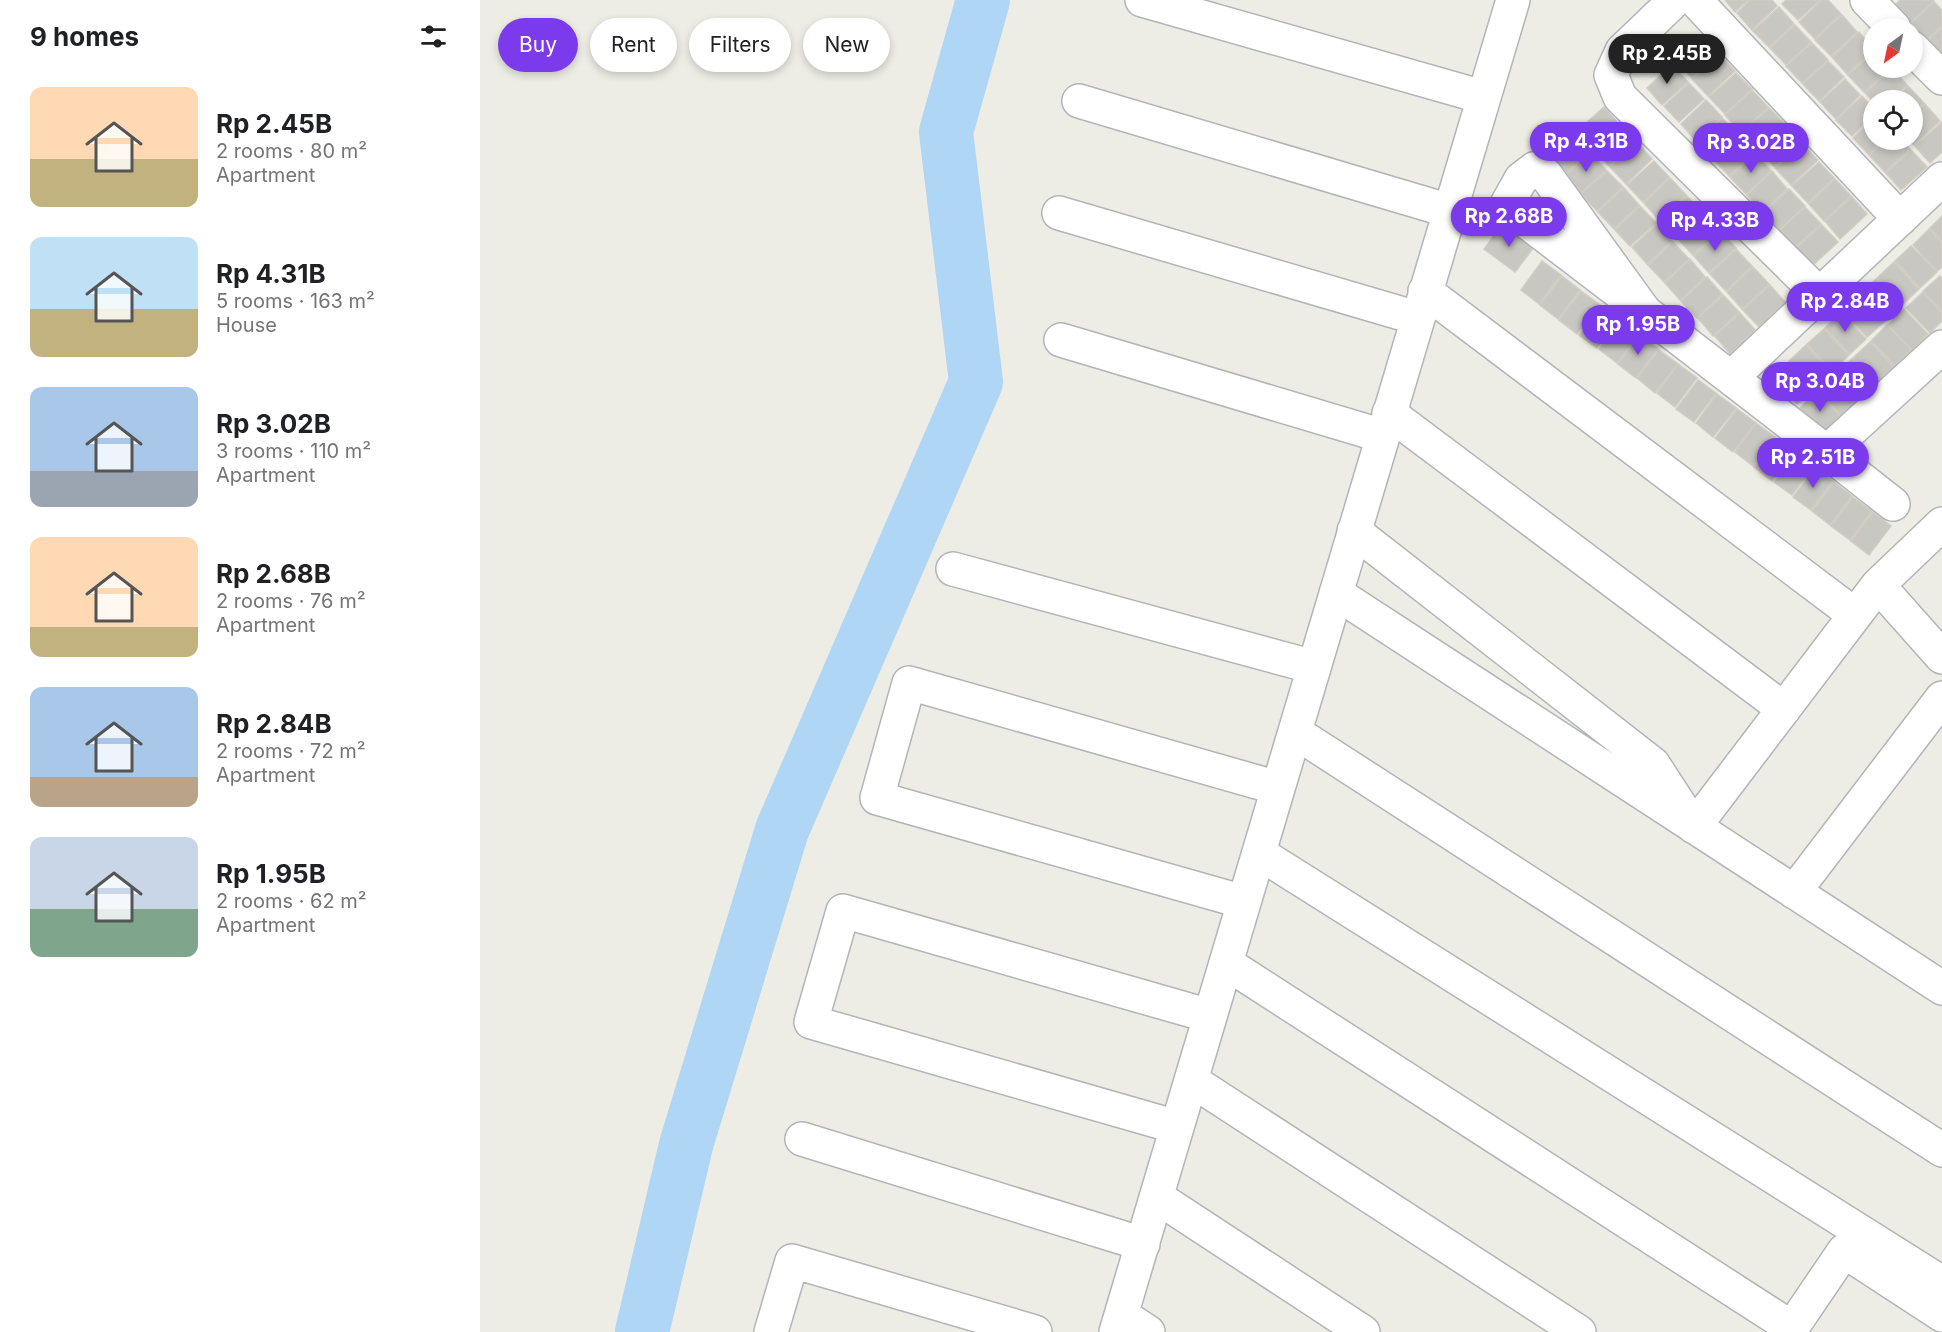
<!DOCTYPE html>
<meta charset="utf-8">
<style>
:root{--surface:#fff;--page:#f6f6f6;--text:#202124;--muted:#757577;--accent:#7c3aed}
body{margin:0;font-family:Inter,sans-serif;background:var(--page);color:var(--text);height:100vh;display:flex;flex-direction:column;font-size:22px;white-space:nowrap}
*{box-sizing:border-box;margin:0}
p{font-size:20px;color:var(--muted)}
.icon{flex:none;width:33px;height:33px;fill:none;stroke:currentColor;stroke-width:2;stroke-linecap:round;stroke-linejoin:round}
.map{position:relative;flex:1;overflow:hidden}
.drawer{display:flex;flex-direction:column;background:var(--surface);width:480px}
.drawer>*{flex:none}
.hud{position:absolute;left:18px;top:18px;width:570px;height:54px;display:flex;gap:12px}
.needle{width:39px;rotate:213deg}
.controls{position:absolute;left:1383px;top:18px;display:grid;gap:12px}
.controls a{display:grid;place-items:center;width:60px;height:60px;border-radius:50%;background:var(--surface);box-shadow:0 3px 9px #0003;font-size:30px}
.price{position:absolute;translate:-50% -51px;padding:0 14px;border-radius:21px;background:var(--accent);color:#fff;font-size:20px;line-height:39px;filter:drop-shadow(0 2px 3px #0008)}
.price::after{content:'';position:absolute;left:50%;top:36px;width:18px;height:14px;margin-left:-9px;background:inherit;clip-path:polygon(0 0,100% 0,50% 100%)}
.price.active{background:#222;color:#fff}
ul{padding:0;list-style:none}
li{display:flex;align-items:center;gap:18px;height:150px;padding:0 30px}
li span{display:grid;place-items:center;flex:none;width:168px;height:120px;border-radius:12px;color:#555}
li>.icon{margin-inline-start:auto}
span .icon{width:72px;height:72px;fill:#fffc;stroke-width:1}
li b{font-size:26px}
h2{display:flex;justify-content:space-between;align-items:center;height:72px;padding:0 30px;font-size:26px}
.pill{padding:0 21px;border-radius:27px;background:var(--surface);box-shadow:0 3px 9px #0003;font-size:21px;line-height:54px}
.pill.active{background:var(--accent);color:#fff}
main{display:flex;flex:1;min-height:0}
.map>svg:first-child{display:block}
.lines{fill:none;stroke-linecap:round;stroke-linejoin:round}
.river{stroke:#afd6f4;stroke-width:54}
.building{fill:#c9c7c2;stroke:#d1cdc4;stroke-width:1.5}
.minor-casing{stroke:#b2b5b8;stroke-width:36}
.minor{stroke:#fff;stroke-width:33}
</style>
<main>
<section class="drawer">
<h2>9 homes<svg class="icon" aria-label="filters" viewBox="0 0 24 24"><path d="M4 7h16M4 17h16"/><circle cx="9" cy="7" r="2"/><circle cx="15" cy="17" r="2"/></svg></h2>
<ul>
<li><span style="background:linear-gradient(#ffd9b3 60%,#c2b280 0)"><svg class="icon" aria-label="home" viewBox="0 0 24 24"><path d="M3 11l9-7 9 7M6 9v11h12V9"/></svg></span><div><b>Rp 2.45B</b><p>2 rooms · 80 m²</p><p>Apartment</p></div></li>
<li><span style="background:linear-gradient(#bfe0f5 60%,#c2b280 0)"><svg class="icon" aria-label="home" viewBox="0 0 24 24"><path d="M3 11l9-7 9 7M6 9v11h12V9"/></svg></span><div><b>Rp 4.31B</b><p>5 rooms · 163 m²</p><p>House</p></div></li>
<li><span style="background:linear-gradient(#a9c7e8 70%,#9aa5b1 0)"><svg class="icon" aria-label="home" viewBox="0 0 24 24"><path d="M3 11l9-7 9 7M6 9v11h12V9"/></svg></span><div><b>Rp 3.02B</b><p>3 rooms · 110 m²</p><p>Apartment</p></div></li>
<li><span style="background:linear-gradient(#ffd9b3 75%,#c2b280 0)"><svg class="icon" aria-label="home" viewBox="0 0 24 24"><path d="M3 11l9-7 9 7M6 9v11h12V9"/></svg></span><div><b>Rp 2.68B</b><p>2 rooms · 76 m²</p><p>Apartment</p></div></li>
<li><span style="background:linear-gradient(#a9c7e8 75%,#b9a48a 0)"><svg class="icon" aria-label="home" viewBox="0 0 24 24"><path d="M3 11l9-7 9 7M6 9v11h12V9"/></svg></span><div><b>Rp 2.84B</b><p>2 rooms · 72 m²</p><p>Apartment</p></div></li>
<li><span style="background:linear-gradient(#c9d6e8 60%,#7fa58c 0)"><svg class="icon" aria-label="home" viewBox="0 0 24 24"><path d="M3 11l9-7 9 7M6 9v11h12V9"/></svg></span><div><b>Rp 1.95B</b><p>2 rooms · 62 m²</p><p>Apartment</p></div></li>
</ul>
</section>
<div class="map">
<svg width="1462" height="1332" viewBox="0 0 1462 1332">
<rect width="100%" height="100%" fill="#edece5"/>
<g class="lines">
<!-- river -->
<path class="river" d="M162 1332 206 1145 302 830 496 382 466 132 503 0"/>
</g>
<!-- building -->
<path class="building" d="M1245 0H1268L1255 12Z
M1270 0H1292L1297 6 1272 30 1257 13Z
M1306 0H1340L1318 20 1302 4Z
M1342 0H1348L1361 14 1335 39 1319 22Z
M1420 0H1453L1454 1 1428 25 1412 8Z
M1454 2 1462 10V26L1444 42 1429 25Z
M1299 7 1314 24 1289 47 1273 31Z
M1362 15 1377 32 1351 56 1335 40Z
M1315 25 1331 42 1306 65 1290 48Z
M1462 28V59L1445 43Z
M1379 32 1394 50 1367 74 1352 57Z
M1223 37 1238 54 1212 78 1196 61Z
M1332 43 1348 60 1322 83 1306 66Z
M1394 52V68H1410L1384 92 1368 75Z
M1239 54 1255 71 1228 96 1212 79Z
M1348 61 1364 77 1339 101 1323 84Z
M1192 65 1208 82 1182 105 1167 88Z
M1412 68 1427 85 1410 100H1394V102L1385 93Z
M1256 73 1272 89 1245 114 1229 97Z
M1365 79 1380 95 1356 119 1340 102Z
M1209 83 1224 99 1199 122 1184 106Z
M1428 86 1444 103 1432 113V100H1413Z
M1272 90 1288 107 1261 132 1245 115Z
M1382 96 1394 109V116L1372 136 1356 120Z
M1226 100 1242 117 1216 141 1201 124Z
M1445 104 1460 121 1434 145 1428 140H1432V115Z
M1124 107 1139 124 1113 148 1097 131Z
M1289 108 1305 124 1278 149 1262 132Z
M1242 118 1258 135 1233 159 1217 142Z
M1394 118V140H1404L1389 155 1373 138Z
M1462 122V152L1450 163 1435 146Z
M1140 124 1156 142 1129 166 1114 149Z
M1306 126 1321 142 1295 167 1279 150Z
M1094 135 1109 152 1084 175 1068 158Z
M1259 136 1275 153 1249 176 1233 159Z
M1406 140H1422L1430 149 1405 172 1389 155Z
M1157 142 1172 159 1146 184 1130 167Z
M1322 144 1338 160 1311 185 1295 168Z
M1431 150 1447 167 1421 190 1406 173Z
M1110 153 1126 170 1101 193 1085 176Z
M1275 153 1291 171 1266 194 1250 177Z
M1174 161 1189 177 1163 202 1147 185Z
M1339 162 1354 178 1328 203 1312 186Z
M1127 171 1143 187 1117 211 1101 194Z
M1292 171 1307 189 1282 212 1267 195Z
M1190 178 1206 195 1179 220 1164 203Z
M1355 179 1371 196 1344 221 1329 204Z
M1144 188 1159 205 1134 229 1118 212Z
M1309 189 1325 206 1299 230 1283 213Z
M1207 196 1223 213 1196 237 1180 220Z
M1372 197 1387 214 1360 239 1345 221Z
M1160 206 1176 223 1150 246 1135 230Z
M1325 207 1341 224 1315 247 1300 230Z
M1224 214 1239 231 1213 255 1197 238Z
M1462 216V241L1450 228Z
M1023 223 1054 247 1035 272 1004 249Z
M1177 224 1192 241 1167 264 1152 247Z
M1342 225 1358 242 1332 266 1316 248Z
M1449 229 1462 243V267L1457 271 1433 245Z
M1240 231 1256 248 1229 273 1214 256Z
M1193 242 1209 259 1184 282 1168 265Z
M1431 246 1457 272 1440 288 1415 261Z
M1256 249 1272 266 1246 291 1230 274Z
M1210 259 1225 277 1200 300 1185 283Z
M1062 261 1081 275 1059 304 1041 290Z
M1414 262 1439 289 1422 305 1397 278Z
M1273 267 1289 284 1262 309 1247 292Z
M1082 276 1100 290 1078 319 1060 305Z
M1460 276 1462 278V311L1443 291Z
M1227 277 1242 294 1217 318 1201 301Z
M1396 279 1421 306 1405 321 1379 295Z
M1290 285 1305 302 1279 327 1263 310Z
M1101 291 1120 305 1097 334 1079 320Z
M1443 292 1462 313V321L1450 333 1426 308Z
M1243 295 1259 312 1233 336 1218 318Z
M1378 296 1404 322 1387 337 1362 311Z
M1121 306 1139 320 1117 348 1099 335Z
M1424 309 1448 334 1432 350 1408 325Z
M1361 312 1386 339 1370 354 1345 328Z
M1260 313 1275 330 1250 354 1235 336Z
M1140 320 1159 334 1137 363 1119 349Z
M1407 325 1431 350 1415 366 1391 341Z
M1344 329 1369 355 1352 371 1327 344Z
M1159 335 1178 349 1156 378 1138 364Z
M1390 342 1414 367 1397 383 1373 358Z
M1326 345 1351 372 1334 388 1309 361Z
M1179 350 1198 364 1175 393 1157 378Z
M1372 359 1396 384 1379 399 1356 374Z
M1308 362 1334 389 1317 404 1292 378Z
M1198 364 1217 378 1195 407 1177 393Z
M1354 375 1378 400 1361 416 1338 391Z
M1218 380 1236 393 1214 422 1196 409Z
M1337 392 1361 417 1344 433 1320 408Z
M1237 394 1256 408 1233 437 1216 423Z
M1257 409 1276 423 1253 452 1235 438Z
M1276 423 1295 437 1273 466 1255 452Z
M1296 438 1314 452 1292 481 1274 467Z
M1315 453 1333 467 1312 495 1294 482Z
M1335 467 1353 481 1331 510 1313 497Z
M1354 482 1372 496 1350 525 1332 511Z
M1373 497 1392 511 1370 540 1351 526Z
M1393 512 1411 526 1389 555 1371 541Z"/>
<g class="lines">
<defs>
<path id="minor" d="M662 0 1003 97
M1195 0 1142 51 1131 75 1140 97 1340 295
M1215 0 1420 219
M1387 0 1414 28
M1432 48 1462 78
M599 101 970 211
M579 213 937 318
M945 291 1375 615
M1165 312 1065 174 1054 169 1041 179 1026 206C1156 305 1285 403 1413 504
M581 340 903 436
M1252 377 1462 179
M909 413 1304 709
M1347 452 1462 347
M874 531 1173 764 1214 827 1398 585 1462 524
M473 569 834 667
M1398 585 1462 657
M856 593 1462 988
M815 732 1462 1150
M779 853 1462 1283
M1314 892 1462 698
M764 902 397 798 429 683 798 788
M746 963 1312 1328
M711 1080 1099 1332
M697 1127 331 1022 363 911 730 1016
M322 1139 663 1244
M677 1197 883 1332
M642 1315 668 1332
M291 1332 312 1261 555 1332
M636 1332 1033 0
M1309 1332 1364 1251 1462 1315"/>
</defs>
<!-- minor casing -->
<use href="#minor" class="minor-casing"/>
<!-- minor -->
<use href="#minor" class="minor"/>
</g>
</svg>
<div class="controls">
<a><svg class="needle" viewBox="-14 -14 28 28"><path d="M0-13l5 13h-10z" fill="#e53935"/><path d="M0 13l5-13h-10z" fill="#757577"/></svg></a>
<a><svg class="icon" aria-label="locate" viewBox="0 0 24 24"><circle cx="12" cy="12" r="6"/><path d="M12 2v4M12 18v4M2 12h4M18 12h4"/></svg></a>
</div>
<b class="price active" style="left:1187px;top:85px">Rp 2.45B</b>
<b class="price" style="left:1106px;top:173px">Rp 4.31B</b>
<b class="price" style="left:1271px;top:174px">Rp 3.02B</b>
<b class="price" style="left:1029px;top:248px">Rp 2.68B</b>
<b class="price" style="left:1235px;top:252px">Rp 4.33B</b>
<b class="price" style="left:1365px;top:333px">Rp 2.84B</b>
<b class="price" style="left:1158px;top:356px">Rp 1.95B</b>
<b class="price" style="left:1340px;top:413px">Rp 3.04B</b>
<b class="price" style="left:1333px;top:489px">Rp 2.51B</b>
<div class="hud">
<a class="pill active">Buy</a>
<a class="pill">Rent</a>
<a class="pill">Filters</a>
<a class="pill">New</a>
</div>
</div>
</main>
